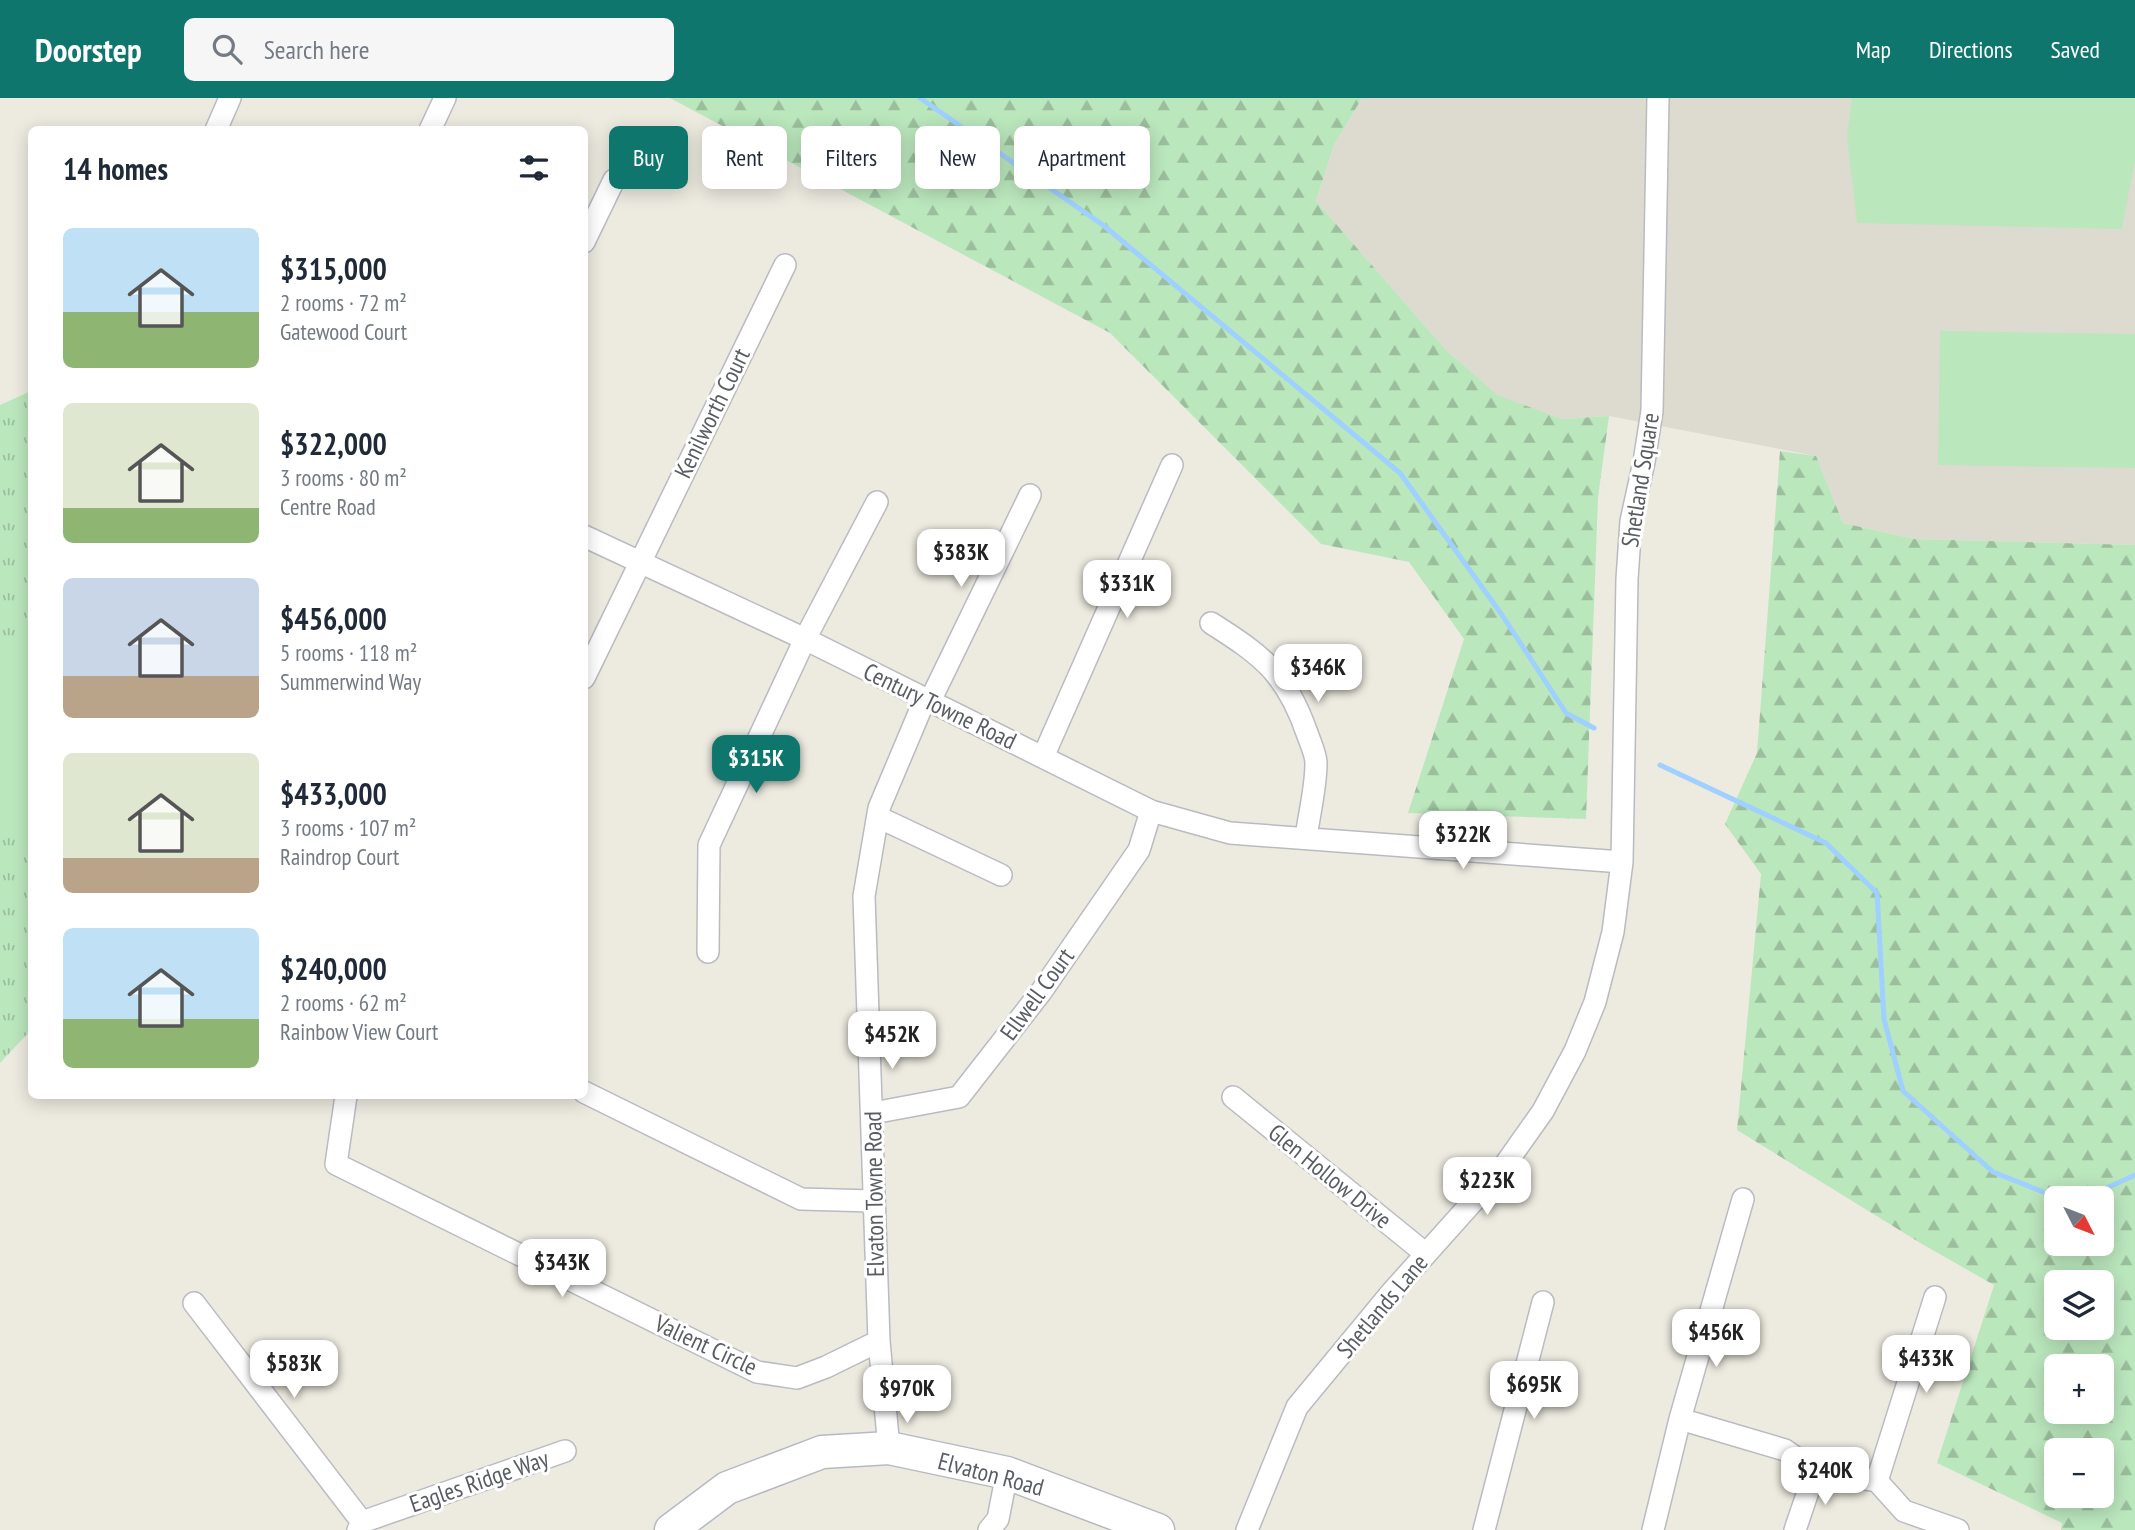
<!DOCTYPE html>
<meta charset="utf-8">
<style>
:root{--surface:#fff;--page:#f6f6f7;--text:#1f2937;--muted:#747a83;--accent:#0f766e}
body{margin:0;font-family:"PT Sans Narrow",sans-serif;background:var(--page);color:var(--text);height:100vh;display:flex;flex-direction:column;font-size:26px;white-space:nowrap}
*{box-sizing:border-box;margin:0}
p{font-size:23px;color:var(--muted)}
.icon{flex:none;width:38px;height:38px;fill:none;stroke:currentColor;stroke-width:2;stroke-linecap:round;stroke-linejoin:round}
.map{position:relative;flex:1;overflow:hidden}
.drawer{position:absolute;left:28px;top:28px;width:560px;height:973px;display:flex;flex-direction:column;background:var(--surface);border-radius:10px;box-shadow:0 4px 18px #0003}
.drawer>*{flex:none}
.hud{position:absolute;left:609px;top:28px;width:665px;height:63px;display:flex;gap:14px}
.needle{width:46px;rotate:132deg}
.buttons{position:absolute;left:2044px;top:1088px;display:grid;gap:14px}
.buttons a{display:grid;place-items:center;width:70px;height:70px;border-radius:10px;background:var(--surface);box-shadow:0 4px 18px #0003;font-size:35px}
.price{position:absolute;translate:-50% -60px;padding:0 16px;border-radius:14px;background:#fff;color:#222;font-size:23px;line-height:46px;filter:drop-shadow(0 2px 4px #0008)}
.price::after{content:'';position:absolute;left:50%;top:42px;width:21px;height:16px;margin-left:-10px;background:inherit;clip-path:polygon(0 0,100% 0,50% 100%)}
.price.selected{background:var(--accent);color:#fff}
ul{padding:0;list-style:none}
li{display:flex;align-items:center;gap:21px;height:175px;padding:0 35px}
li span{display:grid;place-items:center;flex:none;width:196px;height:140px;border-radius:10px;color:#555}
li>.icon{margin-inline-start:auto}
span .icon{width:84px;height:84px;fill:#fffc;stroke-width:1}
li b{font-size:30px}
h2{display:flex;justify-content:space-between;align-items:center;height:84px;padding:0 35px;font-size:30px}
.tag{padding:0 24px;border-radius:10px;background:var(--surface);box-shadow:0 4px 18px #0003;font-size:24px;line-height:63px}
.tag.selected{background:var(--accent);color:#fff}
header{display:flex;align-items:center;gap:42px;box-sizing:border-box;height:98px;padding:0 35px;background:var(--accent);color:#fff}
header strong{font-size:33px}
nav{display:flex;gap:38px;margin-inline-start:auto;font-size:24px}
.search{width:490px;height:63px;background:var(--page);display:flex;align-items:center;gap:18px;box-sizing:border-box;padding:0 24px;border-radius:10px;color:var(--muted);font-size:26px}
.map>svg:first-child{display:block}
.education{fill:#dddacf}
.forest{fill:url(#forest-firs);fill-rule:evenodd}
.park{fill:url(#park-tufts)}
.pitch{fill:#bbe7bd}
.lines{fill:none;stroke-linecap:round;stroke-linejoin:round}
.stream{stroke:#9fd0ff;stroke-width:5}
.street-casing{stroke:#b9bbc1;stroke-width:24}
.secondary-casing{stroke:#b6bac0;stroke-width:35}
.street{stroke:#fff;stroke-width:21}
.secondary{stroke:#fff;stroke-width:32}
.labels{text-anchor:middle;dominant-baseline:central;stroke-width:6;stroke-linejoin:round;paint-order:stroke}
.street-label{font-size:24px;fill:#595d63;stroke:#fff}
</style>
<header>
<strong>Doorstep</strong>
<div class="search"><svg class="icon" aria-label="search" viewBox="0 0 24 24"><circle cx="10" cy="10" r="6"/><path d="M15 15l6 6"/></svg>Search here</div>
<nav><a>Map</a><a>Directions</a><a>Saved</a></nav>
</header>
<div class="map">
<svg width="2135" height="1432" viewBox="0 0 2135 1432">
<defs>
<pattern id="forest-firs" width="22" height="20" patternUnits="userSpaceOnUse" patternTransform="scale(1.75)"><rect width="22" height="20" fill="#bbe7bd"/><path d="M5 1l3.5 6h-7zM16 11l3.5 6h-7z" fill="#9bbe9d"/></pattern>
<pattern id="park-tufts" width="24" height="20" patternUnits="userSpaceOnUse" patternTransform="scale(1.75)"><rect width="24" height="20" fill="#bbe7bd"/><path d="M3 7l-1-3M5 7V3M7 7l1-3M15 17l-1-3M17 17v-4M19 17l1-3" fill="none" stroke="#9bbe9d"/></pattern>
</defs>
<rect width="100%" height="100%" fill="#edebe0"/>
<!-- education -->
<path class="education" d="M1362 0H2135V447L1914 441 1843 425 1816 358 1609 318 1562 321 1497 298 1445 251 1316 103 1334 47Z"/>
<!-- forest -->
<path class="forest" d="M670 0H1362L1334 47 1316 103 1445 251 1497 297 1562 321 1609 318 1598 400 1586 721 1408 715 1464 541 1409 464 1321 446 1110 235Z
M1780 353 1816 358 1843 425 1914 441 2135 447V1432H2061L2062 1425 1937 1365 1994 1187 1922 1146 1737 1032 1761 776 1725 726 1757 655ZM2056 1101H2102V1146H2056ZM2056 1185H2102V1230H2056ZM2056 1269H2102V1314H2056ZM2056 1353H2102V1398H2056Z"/>
<!-- park -->
<path class="park" d="M31 293 32 931 0 965V307Z"/>
<!-- pitch -->
<path class="pitch" d="M1852 0H2135V62L2122 131 1857 125 1847 38Z
M1940 233 2135 236V370L1938 367Z
M31 528V744L0 736V554Z"/>
<g class="lines">
<!-- stream -->
<path class="stream" d="M920 0 1103 127 1400 375 1502 517 1566 615 1594 630
M1660 667 1826 745 1877 795 1884 921 1903 993 1993 1074 2061 1101
M2083 1101 2135 1077"/>
<defs>
<path id="street" d="M216 32 230 0
M430 32 445 0
M584 144 614 82
M584 438 805 541 1151 713 1230 735 1622 764
M1211 525C1263 558 1286 575 1307 635 1310 644 1316 656 1316 665 1316 690 1309 716 1306 740
M584 580 785 167
M930 603 1030 397
M1043 659 1172 367
M878 719 1001 777
M708 854 709 747 805 541 877 404
M584 994 801 1101 873 1103
M346 998 336 1066 757 1274 797 1280 826 1269 879 1243
M1233 999 1426 1156
M873 1015 959 999 1041 894 1139 752 1151 713
M194 1205 362 1424
M1680 1321 1785 1352 1815 1373 1877 1383 1904 1413 1958 1432
M889 1350 879 1243 864 798 879 710 925 601
M1877 1383 1935 1199
M358 1432 362 1424 565 1353
M989 1432 998 1421 1007 1375
M1247 1432 1297 1309 1392 1194 1502 1071 1543 1013 1575 953 1595 904 1613 834 1622 764 1627 481 1631 423 1644 364 1652 313 1658 0
M1484 1432 1543 1204
M1653 1432 1680 1321 1743 1101
M1795 1432 1815 1373"/>
<path id="secondary" d="M671 1432 727 1390 822 1354 889 1350 1007 1375 1158 1432"/>
</defs>
<!-- street casing -->
<use href="#street" class="street-casing"/>
<!-- secondary casing -->
<use href="#secondary" class="secondary-casing"/>
<!-- street -->
<use href="#street" class="street"/>
<!-- secondary -->
<use href="#secondary" class="secondary"/>
</g>
<g class="labels">
<!-- street labels -->
<g class="street-label">
<text transform="translate(712 315) rotate(-64)">Kenilworth Court</text>
<text transform="translate(1640 382) rotate(-81)">Shetland Square</text>
<text transform="translate(940 608) rotate(26)">Century Towne Road</text>
<text transform="translate(1037 896) rotate(-54)">Ellwell Court</text>
<text transform="translate(1330 1078) rotate(39)">Glen Hollow Drive</text>
<text transform="translate(874 1096) rotate(-91)">Elvaton Towne Road</text>
<text transform="translate(1382 1208) rotate(-50)">Shetlands Lane</text>
<text transform="translate(706 1247) rotate(25)">Valient Circle</text>
<text transform="translate(991 1376) rotate(15)">Elvaton Road</text>
<text transform="translate(479 1383) rotate(-19)">Eagles Ridge Way</text>
</g>
</g>
</svg>
<div class="buttons">
<a><svg class="needle" viewBox="-14 -14 28 28"><path d="M0-13l5 13h-10z" fill="#e53935"/><path d="M0 13l5-13h-10z" fill="#747a83"/></svg></a>
<a><svg class="icon" aria-label="layers" viewBox="0 0 24 24"><path d="M12 4l9 5-9 5-9-5zM3 14l9 5 9-5"/></svg></a>
<a>+</a>
<a>−</a>
</div>
<b class="price" style="left:961px;top:491px">$383K</b>
<b class="price" style="left:1127px;top:522px">$331K</b>
<b class="price" style="left:1318px;top:606px">$346K</b>
<b class="price selected" style="left:756px;top:697px">$315K</b>
<b class="price" style="left:1463px;top:773px">$322K</b>
<b class="price" style="left:892px;top:973px">$452K</b>
<b class="price" style="left:1487px;top:1119px">$223K</b>
<b class="price" style="left:562px;top:1201px">$343K</b>
<b class="price" style="left:1716px;top:1271px">$456K</b>
<b class="price" style="left:1926px;top:1297px">$433K</b>
<b class="price" style="left:294px;top:1302px">$583K</b>
<b class="price" style="left:1534px;top:1323px">$695K</b>
<b class="price" style="left:907px;top:1327px">$970K</b>
<b class="price" style="left:1825px;top:1409px">$240K</b>
<div class="hud">
<a class="tag selected">Buy</a>
<a class="tag">Rent</a>
<a class="tag">Filters</a>
<a class="tag">New</a>
<a class="tag">Apartment</a>
</div>
<section class="drawer">
<h2>14 homes<svg class="icon" aria-label="filters" viewBox="0 0 24 24"><path d="M4 7h16M4 17h16"/><circle cx="9" cy="7" r="2"/><circle cx="15" cy="17" r="2"/></svg></h2>
<ul>
<li><span style="background:linear-gradient(#bfe0f5 60%,#8fb573 0)"><svg class="icon" aria-label="home" viewBox="0 0 24 24"><path d="M3 11l9-7 9 7M6 9v11h12V9"/></svg></span><div><b>$315,000</b><p>2 rooms · 72 m²</p><p>Gatewood Court</p></div></li>
<li><span style="background:linear-gradient(#dfe7d0 75%,#8fb573 0)"><svg class="icon" aria-label="home" viewBox="0 0 24 24"><path d="M3 11l9-7 9 7M6 9v11h12V9"/></svg></span><div><b>$322,000</b><p>3 rooms · 80 m²</p><p>Centre Road</p></div></li>
<li><span style="background:linear-gradient(#c9d6e8 70%,#b9a48a 0)"><svg class="icon" aria-label="home" viewBox="0 0 24 24"><path d="M3 11l9-7 9 7M6 9v11h12V9"/></svg></span><div><b>$456,000</b><p>5 rooms · 118 m²</p><p>Summerwind Way</p></div></li>
<li><span style="background:linear-gradient(#dfe7d0 75%,#b9a48a 0)"><svg class="icon" aria-label="home" viewBox="0 0 24 24"><path d="M3 11l9-7 9 7M6 9v11h12V9"/></svg></span><div><b>$433,000</b><p>3 rooms · 107 m²</p><p>Raindrop Court</p></div></li>
<li><span style="background:linear-gradient(#bfe0f5 65%,#8fb573 0)"><svg class="icon" aria-label="home" viewBox="0 0 24 24"><path d="M3 11l9-7 9 7M6 9v11h12V9"/></svg></span><div><b>$240,000</b><p>2 rooms · 62 m²</p><p>Rainbow View Court</p></div></li>
</ul>
</section>
</div>
